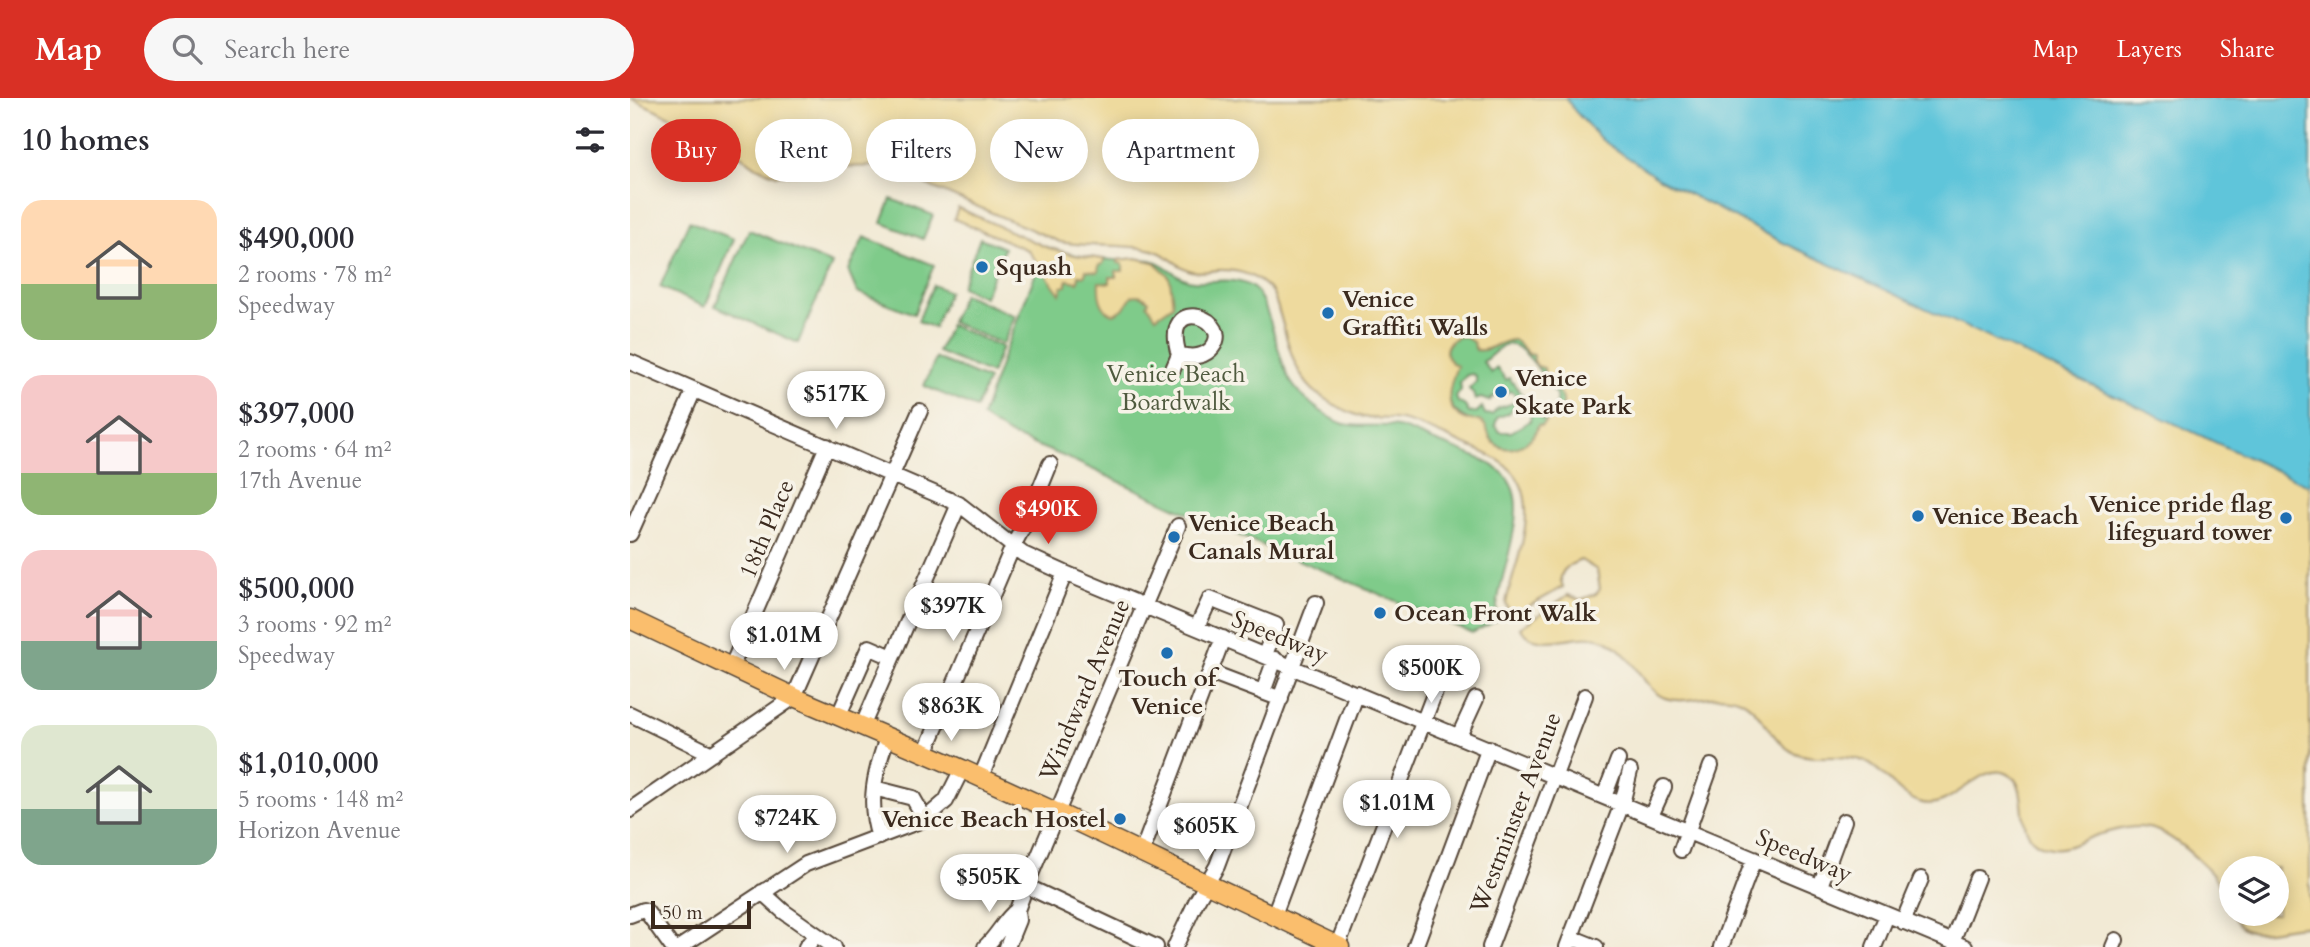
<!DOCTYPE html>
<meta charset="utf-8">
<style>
:root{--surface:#fff;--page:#f7f7f7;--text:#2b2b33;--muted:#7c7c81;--accent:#d93025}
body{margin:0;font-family:Cardo,serif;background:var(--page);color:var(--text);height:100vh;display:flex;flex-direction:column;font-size:26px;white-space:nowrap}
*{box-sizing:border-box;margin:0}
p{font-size:23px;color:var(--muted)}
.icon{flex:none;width:38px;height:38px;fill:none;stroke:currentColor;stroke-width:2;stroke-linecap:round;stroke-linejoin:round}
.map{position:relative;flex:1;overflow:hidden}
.details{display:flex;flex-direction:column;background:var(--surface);width:630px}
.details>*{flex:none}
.guide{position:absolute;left:21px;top:21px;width:665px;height:63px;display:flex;gap:14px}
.controls{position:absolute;left:1589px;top:758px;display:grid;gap:14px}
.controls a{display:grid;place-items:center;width:70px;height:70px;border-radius:50%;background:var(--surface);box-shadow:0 4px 18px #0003;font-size:35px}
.scale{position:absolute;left:21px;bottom:18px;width:100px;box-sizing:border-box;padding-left:7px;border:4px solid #3b2a1e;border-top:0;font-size:19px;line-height:24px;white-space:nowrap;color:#3b2a1e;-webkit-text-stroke:5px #f7f3e8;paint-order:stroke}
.price{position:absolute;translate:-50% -60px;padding:0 16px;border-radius:24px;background:#fff;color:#222;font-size:23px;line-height:46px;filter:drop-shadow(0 2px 4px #0008)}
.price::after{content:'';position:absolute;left:50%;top:42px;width:21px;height:16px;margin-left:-10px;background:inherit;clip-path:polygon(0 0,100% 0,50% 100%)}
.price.active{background:var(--accent);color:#fff}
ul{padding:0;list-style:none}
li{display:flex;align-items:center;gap:21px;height:175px;padding:0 21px}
li span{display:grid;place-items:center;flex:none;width:196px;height:140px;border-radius:21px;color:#555}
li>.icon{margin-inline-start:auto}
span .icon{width:84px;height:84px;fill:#fffc;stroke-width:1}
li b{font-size:30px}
h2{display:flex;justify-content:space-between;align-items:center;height:84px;padding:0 21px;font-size:30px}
.pill{padding:0 24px;border-radius:32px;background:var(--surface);box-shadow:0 4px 18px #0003;font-size:24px;line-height:63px}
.pill.active{background:var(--accent);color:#fff}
header{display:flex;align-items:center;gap:42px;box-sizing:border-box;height:98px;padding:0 35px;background:var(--accent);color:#fff}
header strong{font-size:33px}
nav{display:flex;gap:38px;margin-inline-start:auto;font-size:24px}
.search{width:490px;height:63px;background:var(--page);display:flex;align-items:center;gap:18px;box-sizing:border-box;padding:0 24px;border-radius:38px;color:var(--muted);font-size:26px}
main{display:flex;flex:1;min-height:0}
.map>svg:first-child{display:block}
.green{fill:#7fcb8a;stroke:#5d7a54;stroke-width:2;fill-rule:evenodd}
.sand{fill:#eeda9e;stroke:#94825e;stroke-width:2;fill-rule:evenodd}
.water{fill:#5ec5da;stroke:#4c787c;stroke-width:2}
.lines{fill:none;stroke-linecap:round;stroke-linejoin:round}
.minor-casing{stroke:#564739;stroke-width:18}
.major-casing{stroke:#564739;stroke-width:21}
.minor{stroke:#fff;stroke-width:14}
.major{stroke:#fabe6d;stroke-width:18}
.poi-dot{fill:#1f6fb2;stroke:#f7f3e8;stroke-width:2.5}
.labels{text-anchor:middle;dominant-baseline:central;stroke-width:7;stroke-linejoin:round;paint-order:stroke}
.poi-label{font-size:24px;font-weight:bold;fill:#3b2a1e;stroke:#f7f3e8;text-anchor:start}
.park-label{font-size:24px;fill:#4f5a3e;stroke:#f7f3e8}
.street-label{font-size:24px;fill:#3b2a1e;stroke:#f7f3e8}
</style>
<header>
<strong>Map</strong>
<div class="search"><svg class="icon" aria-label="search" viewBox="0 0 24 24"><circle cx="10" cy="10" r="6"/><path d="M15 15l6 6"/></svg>Search here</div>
<nav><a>Map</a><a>Layers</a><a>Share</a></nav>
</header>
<main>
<section class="details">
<h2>10 homes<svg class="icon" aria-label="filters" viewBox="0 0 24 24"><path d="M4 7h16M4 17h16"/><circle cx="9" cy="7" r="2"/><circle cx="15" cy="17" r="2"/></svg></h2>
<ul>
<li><span style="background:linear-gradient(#ffd9b3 60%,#8fb573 0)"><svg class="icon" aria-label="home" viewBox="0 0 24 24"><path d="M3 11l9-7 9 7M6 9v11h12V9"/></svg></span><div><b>$490,000</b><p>2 rooms · 78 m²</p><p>Speedway</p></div></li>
<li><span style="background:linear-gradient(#f6c9c9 70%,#8fb573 0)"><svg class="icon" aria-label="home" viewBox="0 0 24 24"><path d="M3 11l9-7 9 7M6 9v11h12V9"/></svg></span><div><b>$397,000</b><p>2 rooms · 64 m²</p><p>17th Avenue</p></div></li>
<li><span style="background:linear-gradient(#f6c9c9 65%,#7fa58c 0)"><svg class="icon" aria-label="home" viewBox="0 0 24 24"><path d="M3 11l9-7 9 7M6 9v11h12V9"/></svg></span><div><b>$500,000</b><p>3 rooms · 92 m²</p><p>Speedway</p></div></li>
<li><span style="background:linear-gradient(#dfe7d0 60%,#7fa58c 0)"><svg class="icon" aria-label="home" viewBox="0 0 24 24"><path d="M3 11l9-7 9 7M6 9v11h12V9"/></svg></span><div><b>$1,010,000</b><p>5 rooms · 148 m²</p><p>Horizon Avenue</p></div></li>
</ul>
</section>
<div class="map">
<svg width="1680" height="849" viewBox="0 0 1680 849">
<rect width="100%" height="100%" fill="#f7f3e8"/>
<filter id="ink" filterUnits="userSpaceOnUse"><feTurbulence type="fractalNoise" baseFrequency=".0143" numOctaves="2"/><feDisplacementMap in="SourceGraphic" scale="14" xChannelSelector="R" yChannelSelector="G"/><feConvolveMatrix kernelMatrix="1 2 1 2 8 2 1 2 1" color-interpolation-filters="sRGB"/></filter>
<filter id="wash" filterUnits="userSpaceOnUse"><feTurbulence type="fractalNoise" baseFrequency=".00686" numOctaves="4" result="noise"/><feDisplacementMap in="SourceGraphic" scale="28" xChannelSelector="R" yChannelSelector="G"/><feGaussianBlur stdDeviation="1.57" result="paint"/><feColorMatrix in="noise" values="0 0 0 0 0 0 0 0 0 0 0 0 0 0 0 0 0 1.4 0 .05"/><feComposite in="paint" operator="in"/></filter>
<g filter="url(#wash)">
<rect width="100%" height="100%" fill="#f2ead5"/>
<!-- green -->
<path class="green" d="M261 101 303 117 293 141 252 125Z
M59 123 104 141 75 209 30 189Z
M119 132 202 166 168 245 85 208Z
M234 139 304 167 284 216 227 194 218 173Z
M350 140 374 150 354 199 331 189Z
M416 149C438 156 461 161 484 162 496 162 508 160 521 162 536 165 546 181 563 183 582 185 602 178 620 188 640 198 647 262 661 284 671 299 689 313 705 322 722 332 748 325 767 329 779 331 790 338 802 342 824 351 850 358 869 372 875 376 879 382 882 389 897 421 865 485 866 523L842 535 577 424 438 360 380 337 352 319 372 261Z
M303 187 319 194 304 230 288 223Z
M333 196 385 218 373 246 321 224Z
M320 227 372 249 361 276 308 254Z
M833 238 843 244 846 252C862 254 870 241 885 242L899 256 904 257C909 271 902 262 914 270L915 279H920C920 293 941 294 930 315L920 319 911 328 908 327C902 353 865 361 857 332 821 312 811 313 826 268 810 259 815 240 833 238ZM880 246C897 249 916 283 926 297 928 310 922 315 912 322L879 280 876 282 867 270 861 275 853 264 872 248ZM842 276 846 278V284L839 291 843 295 845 302 851 300 859 303 864 298H871L880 293 886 297 884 305 868 310 862 317 855 316 852 309 847 314 839 315 835 308 828 304 826 299 831 292 830 284 837 277ZM890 306 901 317 900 323 881 334H870L865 327 868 319 878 316 884 309Z
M306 260 358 282 346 310 294 288Z"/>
<!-- sand -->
<path class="sand" d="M0 0H936L945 13 972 42 1030 81 1152 144 1680 388V828C1649 826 1617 849 1602 816H1647V770H1601V813C1598 803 1595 792 1588 784 1575 766 1540 733 1518 730 1502 727 1486 732 1471 736 1454 740 1438 753 1421 750 1375 742 1407 688 1376 675 1348 664 1321 716 1289 704 1267 697 1255 672 1234 663 1211 654 1183 665 1161 653 1140 641 1131 610 1108 601 1085 592 1058 608 1035 600 1014 593 1002 553 975 542 946 530 911 558 890 530L938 497 950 502 966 496 970 491 967 472 951 462C938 467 926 474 933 489L881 518 876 506 877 500C887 459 916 397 874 366 861 356 845 351 831 345 812 337 791 326 771 322 760 320 750 321 739 320 724 319 694 302 683 292 657 268 656 224 642 194 627 178 611 171 588 172 579 173 571 175 561 173 547 169 538 156 523 152 492 145 461 150 430 144L253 68 196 69 167 76 147 77 127 69 84 38ZM833 238 843 244 846 252C862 254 870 241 885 242L899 256 904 257V263L907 268 914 270 915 279H920C920 293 941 294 930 315L920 319 911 328 908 327C904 346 876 361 861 342 857 337 859 328 851 324 846 321 840 323 835 321 811 311 820 286 827 268 809 259 815 240 833 238Z
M328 110 416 149 445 157 474 161 473 166 469 167 468 174 456 172 455 178 449 177 448 184 437 182V188L432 189 430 196 398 152 324 121Z
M506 160 524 164 537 176 540 182 543 207 526 219 517 206 519 203C514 198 509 196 502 198L493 211 484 216C470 213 468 196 469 184L480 185V179H486V173H493V166L488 165V162Z"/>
<!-- water -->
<path class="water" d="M936 0H1680V388L1152 144 1030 81 972 42 945 13Z"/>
</g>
<g filter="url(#ink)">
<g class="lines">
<defs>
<path id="minor" d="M0 264 329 406 393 456 435 475 1335 849
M543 271 549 257C529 191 610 223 580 252 571 260 561 259 549 257
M0 436 64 292
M567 529 580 501 646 527 635 557
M101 570 197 348
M580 574 651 601
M633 594 645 561
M0 616 82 656
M208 619 239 549 262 559
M232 629 329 406
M829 638 846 601
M295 655 383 448 398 420 420 366
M351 679 435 475
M244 690 283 700 295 721
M974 699 988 662
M0 712 164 599 290 313
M1021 718 1034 689
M249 739C237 704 245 674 257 640
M1051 752 1081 668
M512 754 593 540
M396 788 526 849
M1190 788 1214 723
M132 794 153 813 204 849
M0 817 13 812 16 813 42 849
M644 817 727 595
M1273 824 1291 781
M941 839 966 849
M1322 844 1347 780
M50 849 176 766 295 721 316 703 332 671
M176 849 186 837
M355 849C368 837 374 822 387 812
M377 849 388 822 387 812 396 788 548 428
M545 849 566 804 587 768 686 505
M707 849 811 578
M785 849 859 650
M860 849 955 598
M937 849 992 706 1000 673
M1091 849 1124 761
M1244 849 1257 817
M1483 849 1486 842"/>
<path id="major" d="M0 521 164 599 332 671 428 715 710 849"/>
</defs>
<!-- minor casing -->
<use href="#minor" class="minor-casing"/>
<!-- major casing -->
<use href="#major" class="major-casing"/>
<!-- minor -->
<use href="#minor" class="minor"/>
<!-- major -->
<use href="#major" class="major"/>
</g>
</g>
<!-- markers -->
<g class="poi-dot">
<circle cx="352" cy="169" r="7"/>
<circle cx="698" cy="215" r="7"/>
<circle cx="871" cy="294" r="7"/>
<circle cx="1288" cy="418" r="7"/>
<circle cx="1656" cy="420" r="7"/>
<circle cx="544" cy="439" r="7"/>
<circle cx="750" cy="515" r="7"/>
<circle cx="537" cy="555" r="7"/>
<circle cx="490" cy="721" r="7"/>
</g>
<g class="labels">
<!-- poi labels -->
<g class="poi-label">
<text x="366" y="169">Squash</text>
<text x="712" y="201">Venice<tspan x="712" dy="28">Graffiti Walls</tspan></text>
<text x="885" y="280">Venice<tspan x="885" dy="28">Skate Park</tspan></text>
<text x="1642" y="406" text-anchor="end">Venice pride flag<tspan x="1642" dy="28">lifeguard tower</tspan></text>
<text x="1302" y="418">Venice Beach</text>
<text x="558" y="425">Venice Beach<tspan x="558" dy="28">Canals Mural</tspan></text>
<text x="764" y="515">Ocean Front Walk</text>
<text x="537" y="580" text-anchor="middle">Touch of<tspan x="537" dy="28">Venice</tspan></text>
<text x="476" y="721" text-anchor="end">Venice Beach Hostel</text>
</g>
<!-- park labels -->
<g class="park-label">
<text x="546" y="276">Venice Beach<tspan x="546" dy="28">Boardwalk</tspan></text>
</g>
<!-- street labels -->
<g class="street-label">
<text transform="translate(137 431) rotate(-67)">18th Place</text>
<text transform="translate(650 539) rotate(22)">Speedway</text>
<text transform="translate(455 592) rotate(-67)">Windward Avenue</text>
<text transform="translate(886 715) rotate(-69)">Westminster Avenue</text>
<text transform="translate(1174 758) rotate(23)">Speedway</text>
</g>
</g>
</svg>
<div class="controls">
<a><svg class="icon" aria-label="layers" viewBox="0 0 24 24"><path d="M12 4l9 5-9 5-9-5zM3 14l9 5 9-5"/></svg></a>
</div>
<div class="scale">50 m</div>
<b class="price" style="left:206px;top:333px">$517K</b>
<b class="price active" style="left:418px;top:448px">$490K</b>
<b class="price" style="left:323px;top:545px">$397K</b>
<b class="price" style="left:154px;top:574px">$1.01M</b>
<b class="price" style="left:801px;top:607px">$500K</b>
<b class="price" style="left:321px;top:645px">$863K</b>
<b class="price" style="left:767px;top:742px">$1.01M</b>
<b class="price" style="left:157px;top:757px">$724K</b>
<b class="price" style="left:576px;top:765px">$605K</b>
<b class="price" style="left:359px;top:816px">$505K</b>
<div class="guide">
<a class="pill active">Buy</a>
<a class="pill">Rent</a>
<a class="pill">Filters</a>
<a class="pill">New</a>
<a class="pill">Apartment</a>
</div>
</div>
</main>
